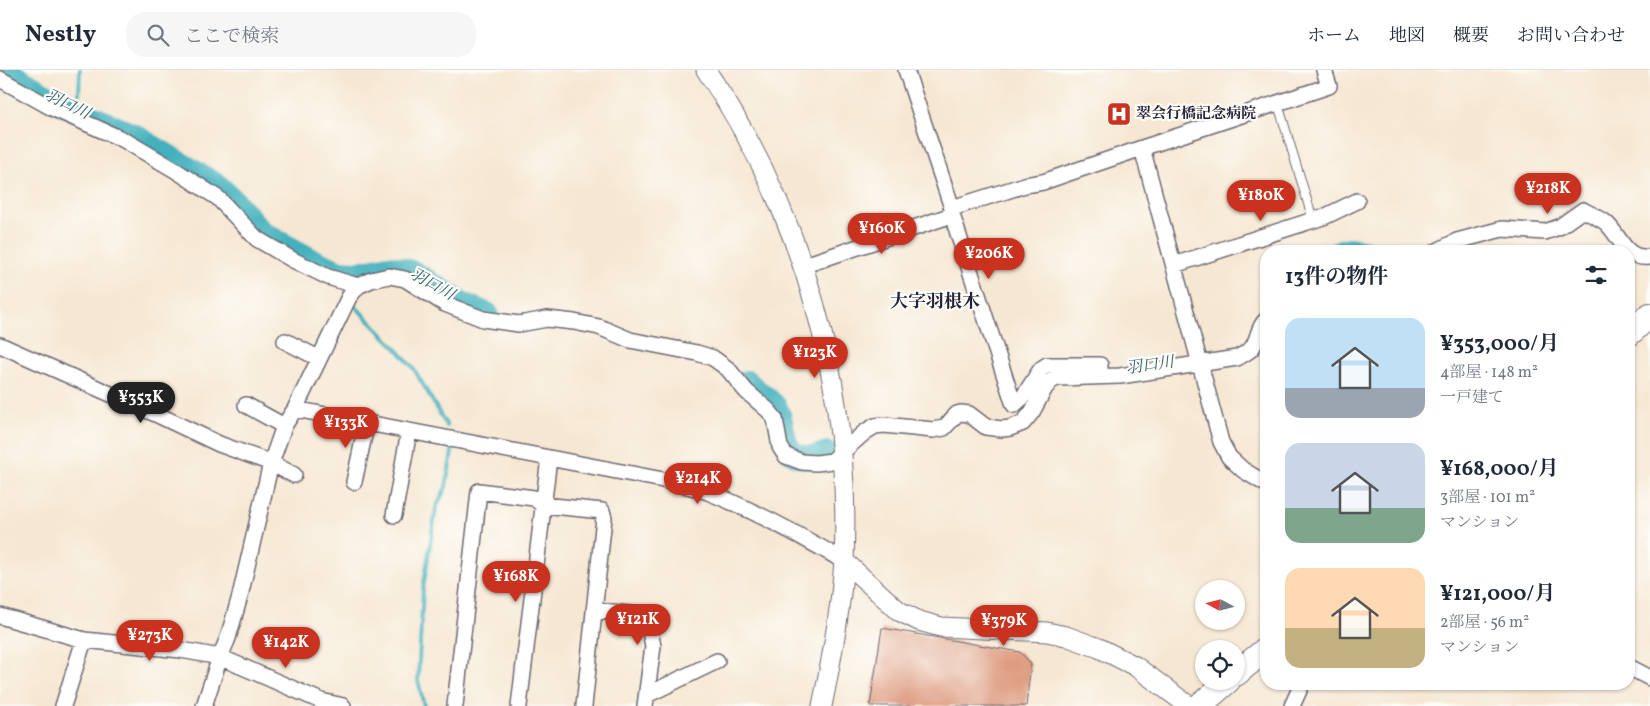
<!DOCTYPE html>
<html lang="ja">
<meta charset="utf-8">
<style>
:root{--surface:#fff;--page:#f6f6f7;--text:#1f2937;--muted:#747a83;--line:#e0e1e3;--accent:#c8321e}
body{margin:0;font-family:Vollkorn,"Noto Serif JP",serif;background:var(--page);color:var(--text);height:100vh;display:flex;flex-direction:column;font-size:19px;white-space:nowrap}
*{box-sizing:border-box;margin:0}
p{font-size:16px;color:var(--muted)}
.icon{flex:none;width:28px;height:28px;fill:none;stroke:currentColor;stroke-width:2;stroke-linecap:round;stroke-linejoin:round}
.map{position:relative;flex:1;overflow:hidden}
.sheet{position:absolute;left:1260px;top:175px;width:375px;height:445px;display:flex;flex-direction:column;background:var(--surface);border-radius:20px;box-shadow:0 1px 4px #0004}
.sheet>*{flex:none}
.needle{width:32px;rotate:277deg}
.controls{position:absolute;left:1195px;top:510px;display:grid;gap:10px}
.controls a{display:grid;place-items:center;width:50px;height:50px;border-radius:50%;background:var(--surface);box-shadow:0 1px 4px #0004;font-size:25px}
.price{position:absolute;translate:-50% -42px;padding:0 11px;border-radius:18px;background:var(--accent);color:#fff;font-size:16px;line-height:32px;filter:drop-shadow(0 1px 2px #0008)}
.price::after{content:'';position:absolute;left:50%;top:30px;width:15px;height:11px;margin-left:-8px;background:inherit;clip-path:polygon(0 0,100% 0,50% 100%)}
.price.active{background:#222;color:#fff}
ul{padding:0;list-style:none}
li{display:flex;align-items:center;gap:15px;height:125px;padding:0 25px}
li span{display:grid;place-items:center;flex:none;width:140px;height:100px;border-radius:15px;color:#555}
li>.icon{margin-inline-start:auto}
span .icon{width:60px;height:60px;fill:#fffc;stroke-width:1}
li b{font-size:21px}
h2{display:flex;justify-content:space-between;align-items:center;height:60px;padding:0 25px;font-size:21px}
header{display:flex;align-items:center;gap:30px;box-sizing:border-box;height:70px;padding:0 25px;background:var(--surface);border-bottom:1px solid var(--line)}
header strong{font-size:24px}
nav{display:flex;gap:28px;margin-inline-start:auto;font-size:18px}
.search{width:350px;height:45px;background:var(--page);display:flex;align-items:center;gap:12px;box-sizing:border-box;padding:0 18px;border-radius:20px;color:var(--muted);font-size:19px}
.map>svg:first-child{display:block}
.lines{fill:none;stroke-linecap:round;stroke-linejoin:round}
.stream{stroke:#42b1bd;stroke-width:4}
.river{stroke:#42b1bd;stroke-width:24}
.building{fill:#de9b80}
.service-casing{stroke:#6c6770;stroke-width:10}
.minor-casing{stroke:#6c6770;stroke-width:18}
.tertiary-casing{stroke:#6c6770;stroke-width:21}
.primary-casing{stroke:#6c6770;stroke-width:26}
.service{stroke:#fff;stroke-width:8}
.minor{stroke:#fff;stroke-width:15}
.tertiary{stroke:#fff;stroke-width:19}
.primary{stroke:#fff;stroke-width:24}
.labels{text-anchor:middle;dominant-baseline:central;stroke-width:4.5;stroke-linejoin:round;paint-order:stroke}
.poi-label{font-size:15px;font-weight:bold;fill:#22223b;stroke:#fdfcf7;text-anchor:start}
.water-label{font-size:16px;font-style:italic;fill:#306276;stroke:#fdfcf7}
.quarter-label{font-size:18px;font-weight:bold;fill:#22223b;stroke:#fdfcf7}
</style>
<header>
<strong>Nestly</strong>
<div class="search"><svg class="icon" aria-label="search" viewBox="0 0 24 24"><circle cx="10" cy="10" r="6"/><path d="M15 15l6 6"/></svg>ここで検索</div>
<nav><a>ホーム</a><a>地図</a><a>概要</a><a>お問い合わせ</a></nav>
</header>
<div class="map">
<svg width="1650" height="636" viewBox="0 0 1650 636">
<rect width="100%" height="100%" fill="#fdfcf7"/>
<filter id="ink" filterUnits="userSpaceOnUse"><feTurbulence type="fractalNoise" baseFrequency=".02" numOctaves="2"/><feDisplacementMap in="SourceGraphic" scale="10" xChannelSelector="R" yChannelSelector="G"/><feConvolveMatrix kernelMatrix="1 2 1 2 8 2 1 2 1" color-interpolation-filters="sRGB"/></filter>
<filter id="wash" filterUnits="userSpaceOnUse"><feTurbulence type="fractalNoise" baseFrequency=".0096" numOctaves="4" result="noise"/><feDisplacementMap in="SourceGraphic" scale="20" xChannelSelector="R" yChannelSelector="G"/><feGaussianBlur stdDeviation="1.12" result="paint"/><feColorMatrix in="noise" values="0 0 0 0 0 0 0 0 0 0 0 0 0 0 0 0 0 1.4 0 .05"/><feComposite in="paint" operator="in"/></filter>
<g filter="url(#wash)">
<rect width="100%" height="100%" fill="#f6e7d2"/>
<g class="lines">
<!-- stream -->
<path class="stream" d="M79 24 80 0
M354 235 395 277 414 299 447 356
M424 636 418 610 423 519 436 438 446 417 453 376"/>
<!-- river -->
<path class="river" d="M3 0 58 32 135 66 218 116 235 132 262 163 314 191 340 202 359 203 389 197 401 199 414 203 463 234 487 244
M1341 181 1350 179 1363 181
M747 312C755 321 771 330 776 338 787 355 778 384 805 387 813 388 820 386 827 383"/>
</g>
<g id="blocks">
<!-- building -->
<path class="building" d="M882 558 1020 582 1031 594 1026 636H870Z"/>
</g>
</g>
<g filter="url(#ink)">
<use href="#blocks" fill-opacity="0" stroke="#6c6770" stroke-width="1"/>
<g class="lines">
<defs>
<path id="service" d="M1278 34 1313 150"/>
<path id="minor" d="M906 0 952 138V145L1014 335 1023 327 1041 299 1047 295H1100V307
M0 9 52 38 124 70 175 100 218 128 257 169 293 190 328 207 358 216
M1142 78 1221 372 1229 387 1243 400 1266 414
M952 138 1025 115 1043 112 1072 102 1142 78 1329 16 1324 0
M1437 181 1457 171 1502 159 1545 162 1559 157 1583 140C1590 144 1598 147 1605 152 1621 165 1623 190 1650 187
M1174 195 1326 146 1357 131
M802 196 952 145
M285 271 318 288
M0 275 160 346 219 374 271 393 294 405
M246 335 284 356
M295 339 663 410C678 414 694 417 708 422 755 441 800 465 844 491
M354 412 367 352
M394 445 409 361
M594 540 647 546 653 576 645 636
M0 546 84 570 181 580 220 587 321 631 343 636
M1629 597 1650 608
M647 625 717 591
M63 636 84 570
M204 636 220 587 228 568 240 526 271 393 284 356 295 339 349 227 358 216 371 210 389 206 405 209 445 234 483 249 519 254 547 249 574 252 599 257 630 270 697 283 713 288 728 299 746 321 769 341 775 349 780 377 786 386 802 392 816 393 832 391 865 362 875 356 884 355 933 360 944 358 957 344 961 343 969 344 986 357 1002 359 1010 358 1023 353 1032 342 1045 318 1051 311 1057 308 1120 306 1237 288C1242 285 1247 283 1251 279 1259 270 1257 258 1266 250
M455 636 479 421 534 428 543 435 602 441 604 448 584 636
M519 636 549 388
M1292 636 1302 614"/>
<path id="tertiary" d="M706 0C803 144 852 316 844 490 841 539 832 588 822 636
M844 491 899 541 919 551 941 557 1047 562 1066 566 1099 578 1135 596 1189 636"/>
<path id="primary" d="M1629 264 1650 245
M1236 604 1266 579
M1199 636 1228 611"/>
</defs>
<!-- service casing -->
<use href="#service" class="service-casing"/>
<!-- minor casing -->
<use href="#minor" class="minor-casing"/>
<!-- tertiary casing -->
<use href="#tertiary" class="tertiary-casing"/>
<!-- primary casing -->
<use href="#primary" class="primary-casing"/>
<!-- service -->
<use href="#service" class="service"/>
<!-- minor -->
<use href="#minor" class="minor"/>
<!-- tertiary -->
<use href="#tertiary" class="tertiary"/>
<!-- primary -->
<use href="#primary" class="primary"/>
</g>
</g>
<!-- icons -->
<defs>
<symbol id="hospital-square" viewBox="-11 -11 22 22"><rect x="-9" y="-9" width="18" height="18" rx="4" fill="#c8321e" stroke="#fdfcf7"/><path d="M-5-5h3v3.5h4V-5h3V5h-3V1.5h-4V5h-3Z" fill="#fff"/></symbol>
</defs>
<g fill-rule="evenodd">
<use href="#hospital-square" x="1105" y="30" width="28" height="28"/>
</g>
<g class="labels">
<!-- poi labels -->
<g class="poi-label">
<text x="1136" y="44">翠会行橋記念病院</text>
</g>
<!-- water labels -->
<g class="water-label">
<text transform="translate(67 35) rotate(26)">羽口川</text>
<text transform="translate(432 215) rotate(29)">羽口川</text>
<text transform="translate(1150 296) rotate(-8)">羽口川</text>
</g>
<!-- quarter labels -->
<g class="quarter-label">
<text x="935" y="232">大字羽根木</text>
</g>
</g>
</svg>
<div class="controls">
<a><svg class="needle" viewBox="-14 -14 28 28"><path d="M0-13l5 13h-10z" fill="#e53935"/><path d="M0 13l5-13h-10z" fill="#747a83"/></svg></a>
<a><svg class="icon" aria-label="locate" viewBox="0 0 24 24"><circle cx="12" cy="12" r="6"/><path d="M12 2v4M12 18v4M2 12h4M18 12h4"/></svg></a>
</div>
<b class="price" style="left:1548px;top:145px">¥218K</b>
<b class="price" style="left:1261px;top:152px">¥180K</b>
<b class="price" style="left:882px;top:185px">¥160K</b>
<b class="price" style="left:989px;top:210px">¥206K</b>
<b class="price" style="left:815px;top:309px">¥123K</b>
<b class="price active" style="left:141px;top:354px">¥353K</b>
<b class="price" style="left:346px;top:379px">¥133K</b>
<b class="price" style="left:698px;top:435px">¥214K</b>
<b class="price" style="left:516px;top:533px">¥168K</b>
<b class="price" style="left:638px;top:576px">¥121K</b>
<b class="price" style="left:1004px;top:577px">¥379K</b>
<b class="price" style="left:150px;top:592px">¥273K</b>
<b class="price" style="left:286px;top:599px">¥142K</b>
<section class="sheet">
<h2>13件の物件<svg class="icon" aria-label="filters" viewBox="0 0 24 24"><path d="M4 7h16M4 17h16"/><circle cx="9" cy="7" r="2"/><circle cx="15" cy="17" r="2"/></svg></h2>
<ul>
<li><span style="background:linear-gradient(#bfe0f5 70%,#9aa5b1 0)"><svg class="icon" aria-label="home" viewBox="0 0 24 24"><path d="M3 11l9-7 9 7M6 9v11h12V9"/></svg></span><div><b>¥353,000/月</b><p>4部屋 · 148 m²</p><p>一戸建て</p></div></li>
<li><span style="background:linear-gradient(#c9d6e8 65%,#7fa58c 0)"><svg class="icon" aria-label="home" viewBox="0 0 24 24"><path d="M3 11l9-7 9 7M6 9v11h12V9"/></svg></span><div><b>¥168,000/月</b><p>3部屋 · 101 m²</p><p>マンション</p></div></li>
<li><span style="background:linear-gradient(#ffd9b3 60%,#c2b280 0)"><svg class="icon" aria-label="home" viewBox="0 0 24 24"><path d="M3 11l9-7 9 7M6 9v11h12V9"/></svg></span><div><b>¥121,000/月</b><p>2部屋 · 56 m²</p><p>マンション</p></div></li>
</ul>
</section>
</div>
